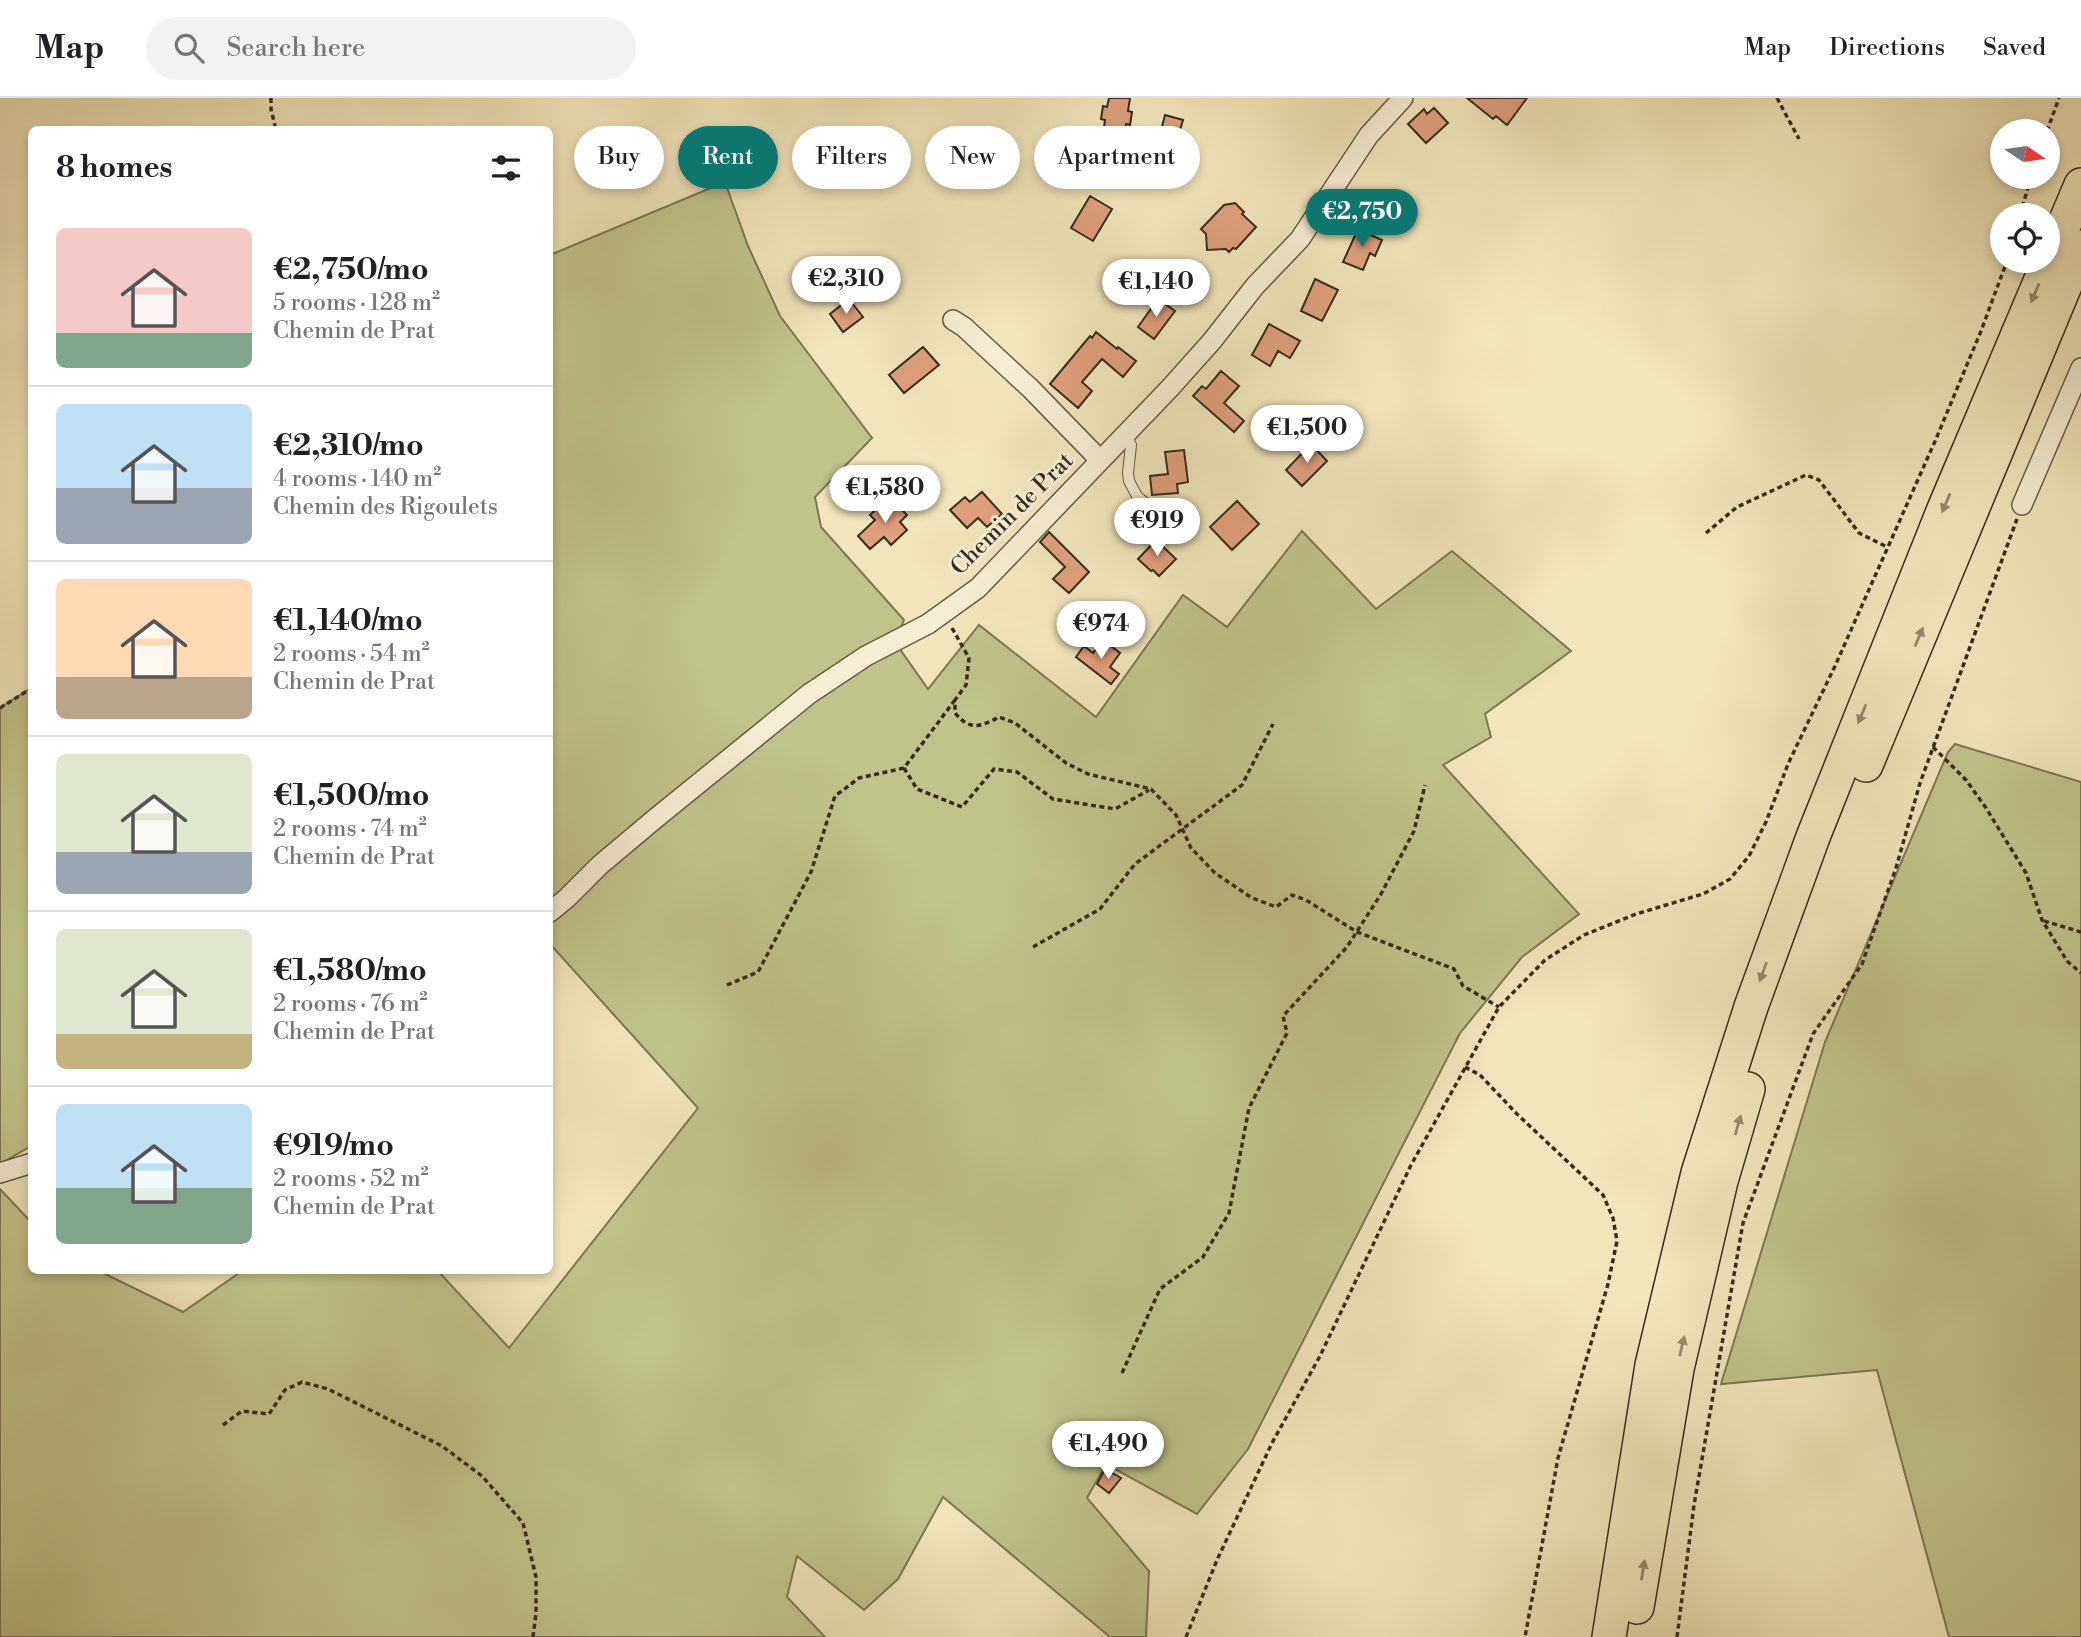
<!DOCTYPE html>
<meta charset="utf-8">
<style>
:root{--surface:#fff;--page:#f2f2f2;--text:#202124;--muted:#757577;--line:#e0e0e0;--accent:#0f766e}
body{margin:0;font-family:"Libre Bodoni",serif;background:var(--page);color:var(--text);height:100vh;display:flex;flex-direction:column;font-size:26px;white-space:nowrap}
*{box-sizing:border-box;margin:0}
p{font-size:23px;color:var(--muted)}
.icon{flex:none;width:38px;height:38px;fill:none;stroke:currentColor;stroke-width:2;stroke-linecap:round;stroke-linejoin:round}
.map{position:relative;flex:1;overflow:hidden}
.drawer{position:absolute;left:28px;top:28px;width:525px;height:1148px;display:flex;flex-direction:column;background:var(--surface);border-radius:10px;box-shadow:0 4px 10px #0003}
.drawer>*{flex:none}
.top-card{position:absolute;left:574px;top:28px;width:665px;height:63px;display:flex;gap:14px}
.needle{width:46px;rotate:103deg}
.controls{position:absolute;left:1990px;top:21px;display:grid;gap:14px}
.controls a{display:grid;place-items:center;width:70px;height:70px;border-radius:50%;background:var(--surface);box-shadow:0 4px 10px #0003;font-size:35px}
.price{position:absolute;translate:-50% -60px;padding:0 16px;border-radius:24px;background:#fff;color:#222;font-size:23px;line-height:46px;filter:drop-shadow(0 2px 4px #0008)}
.price::after{content:'';position:absolute;left:50%;top:42px;width:21px;height:16px;margin-left:-10px;background:inherit;clip-path:polygon(0 0,100% 0,50% 100%)}
.price.selected{background:var(--accent);color:#fff}
ul{padding:0;list-style:none}
li{display:flex;align-items:center;gap:21px;height:175px;padding:0 28px}
li+li{border-top:2px solid var(--line)}
li span{display:grid;place-items:center;flex:none;width:196px;height:140px;border-radius:10px;color:#555}
li>.icon{margin-inline-start:auto}
span .icon{width:84px;height:84px;fill:#fffc;stroke-width:1}
li b{font-size:30px}
h2{display:flex;justify-content:space-between;align-items:center;height:84px;padding:0 28px;font-size:30px}
.chip{padding:0 24px;border-radius:32px;background:var(--surface);box-shadow:0 4px 10px #0003;font-size:24px;line-height:63px}
.chip.selected{background:var(--accent);color:#fff}
header{display:flex;align-items:center;gap:42px;box-sizing:border-box;height:98px;padding:0 35px;background:var(--surface);border-bottom:2px solid var(--line)}
header strong{font-size:33px}
nav{display:flex;gap:38px;margin-inline-start:auto;font-size:24px}
.search{width:490px;height:63px;background:var(--page);display:flex;align-items:center;gap:18px;box-sizing:border-box;padding:0 24px;border-radius:38px;color:var(--muted);font-size:26px}
.map>svg:first-child{display:block}
.green{fill:#c0c38c;stroke:#7c7756;stroke-width:2}
.building{fill:#df9f7d;stroke:#372b1f;stroke-width:2}
.lines{fill:none;stroke-linecap:round;stroke-linejoin:round}
.service-casing{stroke:#665a46;stroke-width:12}
.minor-casing{stroke:#665a46;stroke-width:22}
.trunk-casing{stroke:#372b1f;stroke-width:36}
.path{stroke:#372b1f;stroke-width:3.5;stroke-dasharray:5 3.5;stroke-linecap:butt}
.service{stroke:#f6eed3;stroke-width:10}
.minor{stroke:#f6eed3;stroke-width:19}
.trunk{stroke:#f1e5bb;stroke-width:33}
.oneway{fill:#94886d}
.labels{text-anchor:middle;dominant-baseline:central;stroke-width:6;stroke-linejoin:round;paint-order:stroke}
.street-label{font-size:23px;fill:#372b1f;stroke:#f6eed3}
</style>
<header>
<strong>Map</strong>
<div class="search"><svg class="icon" aria-label="search" viewBox="0 0 24 24"><circle cx="10" cy="10" r="6"/><path d="M15 15l6 6"/></svg>Search here</div>
<nav><a>Map</a><a>Directions</a><a>Saved</a></nav>
</header>
<div class="map">
<svg width="2081" height="1539" viewBox="0 0 2081 1539">
<rect width="100%" height="100%" fill="#f1e5bb"/>
<filter id="stains"><feTurbulence type="fractalNoise" baseFrequency=".00286" numOctaves="4"/><feColorMatrix values="0 0 0 0 .2 0 0 0 0 .09 0 0 0 0 .02 0 0 0 .5 -.17"/></filter>
<radialGradient id="worn" r=".72"><stop offset=".6" stop-color="#630" stop-opacity="0"/><stop offset="1" stop-color="#630" stop-opacity=".3"/></radialGradient>
<!-- green -->
<path class="green" d="M725 84 748 148 780 218 872 340 815 399 821 429 904 522 895 544 928 591 979 527 1096 619 1183 497 1227 529 1302 433 1376 511 1452 453 1571 553 1485 616 1491 639 1443 667 1579 816 1522 859 1460 935 1248 1351 1197 1416 1106 1366 1087 1400 1149 1473 1146 1539H1110L943 1399 898 1481 864 1512 797 1458 787 1499 825 1539H0V1091L31 1124 32 1172 99 1173 183 1214 242 1173H438L509 1250 698 1010 550 846V157Z
M31 590V1048L0 1066V610Z
M1955 646 2081 684V1539H1949L1877 1272 1721 1286 1825 944 1948 654Z"/>
<!-- building -->
<path class="building" d="M1109 0H1130L1128 13 1132 14 1130 27 1126 26 1123 41 1103 37 1105 22 1101 21 1103 8 1107 9Z
M1467 0H1527L1507 27 1496 18 1493 21Z
M1434 10 1448 25 1426 45 1408 26 1424 11 1427 16Z
M1165 17 1183 22 1177 42 1193 46 1189 61 1156 52Z
M1090 98 1112 111 1093 143 1071 130Z
M1235 105 1244 114 1242 116 1256 129 1236 151 1233 150 1229 154 1226 151 1207 152 1206 136 1201 131 1224 107Z
M1358 131 1382 142 1375 158 1370 155 1363 172 1343 164Z
M1315 181 1338 192 1322 223 1301 213Z
M849 201 863 219 843 234 830 216Z
M1158 201 1175 213 1154 241 1138 229Z
M1269 226 1300 243 1290 260 1278 253 1270 268 1252 257Z
M1096 234 1117 251 1118 249 1136 263 1123 279 1102 261 1082 284 1092 293 1078 310 1050 286 1090 238 1092 240Z
M923 249 939 267 904 295 889 277Z
M1221 273 1239 288 1224 305 1244 323 1234 334 1193 298 1202 288 1206 291Z
M1311 346 1327 363 1302 388 1286 372Z
M1184 352 1188 384 1177 386 1178 395 1152 397 1150 378 1168 376 1165 354Z
M982 394 1002 416 987 429 978 420 967 430 950 412 965 399 970 404Z
M889 399 907 417 900 424 907 432 891 447 884 439 870 451 858 438 875 422 870 417Z
M1237 403 1259 426 1232 452 1210 429Z
M1049 434 1089 474 1069 495 1053 481 1065 469 1040 444Z
M1156 442 1176 461 1159 478 1153 472 1151 473 1138 461Z
M1103 542 1120 555 1110 569 1119 576 1111 586 1076 559 1084 548 1093 555Z
M1105 1371 1121 1380 1109 1395 1097 1386Z"/>
<g class="lines">
<defs>
<path id="service" d="M1125 337 1131 347 1128 375 1129 383 1137 398 1145 405 1168 410"/>
<path id="minor" d="M953 222 964 229 1031 291 1100 362
M2022 407 2081 270
M550 814 567 800 600 767 656 720 809 596 866 558 928 526 978 490 1170 290 1212 243 1255 188 1300 141 1369 37 1403 0
M0 1075 32 1065"/>
<path id="trunk" d="M1866 667 2081 149
M1637 1509 1677 1271 1721 1083 1748 991
M1609 1539 1652 1267 1698 1075 1751 909 1813 739 1944 411 2081 87"/>
</defs>
<!-- service casing -->
<use href="#service" class="service-casing"/>
<!-- minor casing -->
<use href="#minor" class="minor-casing"/>
<!-- trunk casing -->
<use href="#trunk" class="trunk-casing"/>
<!-- path -->
<path class="path" d="M271 0V11L276 32
M1777 0 1799 41
M2047 33 2059 0
M2020 117 2031 79
M1706 435 1737 409 1806 377 1819 382 1859 435 1887 449
M952 530 969 560 966 587 955 602V615C970 633 980 629 999 619L1015 625 1066 665 1088 676 1151 691 1176 717 1191 750 1215 775 1252 800 1276 809 1292 797 1306 802 1357 834 1454 871 1463 888 1499 909
M0 610 32 590
M1933 649 1966 682 1986 710 2026 775 2042 822 2067 863 2081 875
M904 670 917 691 962 709 994 671 1017 674 1053 701 1115 711 1149 692
M2044 823 2081 834
M1033 849 1100 811 1135 766 1242 687 1273 626
M727 887 758 874 811 774 835 698 859 680 904 670 955 602
M1465 969 1480 977 1517 1016 1603 1097 1613 1120 1617 1143 1608 1186 1558 1360 1525 1539
M1122 1275 1160 1191 1203 1159 1229 1115 1249 1010 1287 935 1283 918 1347 849 1381 796 1414 733 1425 687
M223 1327 242 1313 269 1316 285 1292 302 1284 328 1291 442 1348 482 1378 523 1425 536 1479V1515L533 1539
M1186 1539 1217 1462 1272 1345 1320 1258 1411 1067 1499 909 1545 862 1584 837 1636 816 1703 796 1730 781 1749 758 1766 724 1788 666 1835 568 1936 341 1981 233 2007 163
M1677 1539 1694 1407 1743 1125 1813 936 1862 866 1896 770 1920 685 2017 421"/>
<!-- service -->
<use href="#service" class="service"/>
<!-- minor -->
<use href="#minor" class="minor"/>
<!-- trunk -->
<use href="#trunk" class="trunk"/>
</g>
<!-- one-way arrows -->
<defs><path id="oneway-solid" d="M-6-.8H1V-3.2L6.5 0L1 3.2V.8H-6Z" transform="scale(1.75)"/></defs>
<g class="oneway">
<use href="#oneway-solid" transform="translate(2035 195) rotate(113)"/>
<use href="#oneway-solid" transform="translate(1946 405) rotate(113)"/>
<use href="#oneway-solid" transform="translate(1919 539) rotate(-67)"/>
<use href="#oneway-solid" transform="translate(1862 616) rotate(112)"/>
<use href="#oneway-solid" transform="translate(1763 874) rotate(110)"/>
<use href="#oneway-solid" transform="translate(1738 1027) rotate(-74)"/>
<use href="#oneway-solid" transform="translate(1682 1248) rotate(-77)"/>
<use href="#oneway-solid" transform="translate(1643 1472) rotate(-81)"/>
</g>
<g class="labels">
<!-- street labels -->
<g class="street-label">
<text transform="translate(1012 416) rotate(-45)">Chemin de Prat</text>
</g>
</g>
<rect width="100%" height="100%" filter="url(#stains)"/>
<rect width="100%" height="100%" fill="url(#worn)"/>
</svg>
<div class="controls">
<a><svg class="needle" viewBox="-14 -14 28 28"><path d="M0-13l5 13h-10z" fill="#e53935"/><path d="M0 13l5-13h-10z" fill="#757577"/></svg></a>
<a><svg class="icon" aria-label="locate" viewBox="0 0 24 24"><circle cx="12" cy="12" r="6"/><path d="M12 2v4M12 18v4M2 12h4M18 12h4"/></svg></a>
</div>
<b class="price selected" style="left:1362px;top:151px">€2,750</b>
<b class="price" style="left:846px;top:218px">€2,310</b>
<b class="price" style="left:1156px;top:221px">€1,140</b>
<b class="price" style="left:1307px;top:367px">€1,500</b>
<b class="price" style="left:885px;top:427px">€1,580</b>
<b class="price" style="left:1157px;top:460px">€919</b>
<b class="price" style="left:1101px;top:563px">€974</b>
<b class="price" style="left:1108px;top:1383px">€1,490</b>
<div class="top-card">
<a class="chip">Buy</a>
<a class="chip selected">Rent</a>
<a class="chip">Filters</a>
<a class="chip">New</a>
<a class="chip">Apartment</a>
</div>
<section class="drawer">
<h2>8 homes<svg class="icon" aria-label="filters" viewBox="0 0 24 24"><path d="M4 7h16M4 17h16"/><circle cx="9" cy="7" r="2"/><circle cx="15" cy="17" r="2"/></svg></h2>
<ul>
<li><span style="background:linear-gradient(#f6c9c9 75%,#7fa58c 0)"><svg class="icon" aria-label="home" viewBox="0 0 24 24"><path d="M3 11l9-7 9 7M6 9v11h12V9"/></svg></span><div><b>€2,750/mo</b><p>5 rooms · 128 m²</p><p>Chemin de Prat</p></div></li>
<li><span style="background:linear-gradient(#bfe0f5 60%,#9aa5b1 0)"><svg class="icon" aria-label="home" viewBox="0 0 24 24"><path d="M3 11l9-7 9 7M6 9v11h12V9"/></svg></span><div><b>€2,310/mo</b><p>4 rooms · 140 m²</p><p>Chemin des Rigoulets</p></div></li>
<li><span style="background:linear-gradient(#ffd9b3 70%,#b9a48a 0)"><svg class="icon" aria-label="home" viewBox="0 0 24 24"><path d="M3 11l9-7 9 7M6 9v11h12V9"/></svg></span><div><b>€1,140/mo</b><p>2 rooms · 54 m²</p><p>Chemin de Prat</p></div></li>
<li><span style="background:linear-gradient(#dfe7d0 70%,#9aa5b1 0)"><svg class="icon" aria-label="home" viewBox="0 0 24 24"><path d="M3 11l9-7 9 7M6 9v11h12V9"/></svg></span><div><b>€1,500/mo</b><p>2 rooms · 74 m²</p><p>Chemin de Prat</p></div></li>
<li><span style="background:linear-gradient(#dfe7d0 75%,#c2b280 0)"><svg class="icon" aria-label="home" viewBox="0 0 24 24"><path d="M3 11l9-7 9 7M6 9v11h12V9"/></svg></span><div><b>€1,580/mo</b><p>2 rooms · 76 m²</p><p>Chemin de Prat</p></div></li>
<li><span style="background:linear-gradient(#bfe0f5 60%,#7fa58c 0)"><svg class="icon" aria-label="home" viewBox="0 0 24 24"><path d="M3 11l9-7 9 7M6 9v11h12V9"/></svg></span><div><b>€919/mo</b><p>2 rooms · 52 m²</p><p>Chemin de Prat</p></div></li>
</ul>
</section>
</div>
